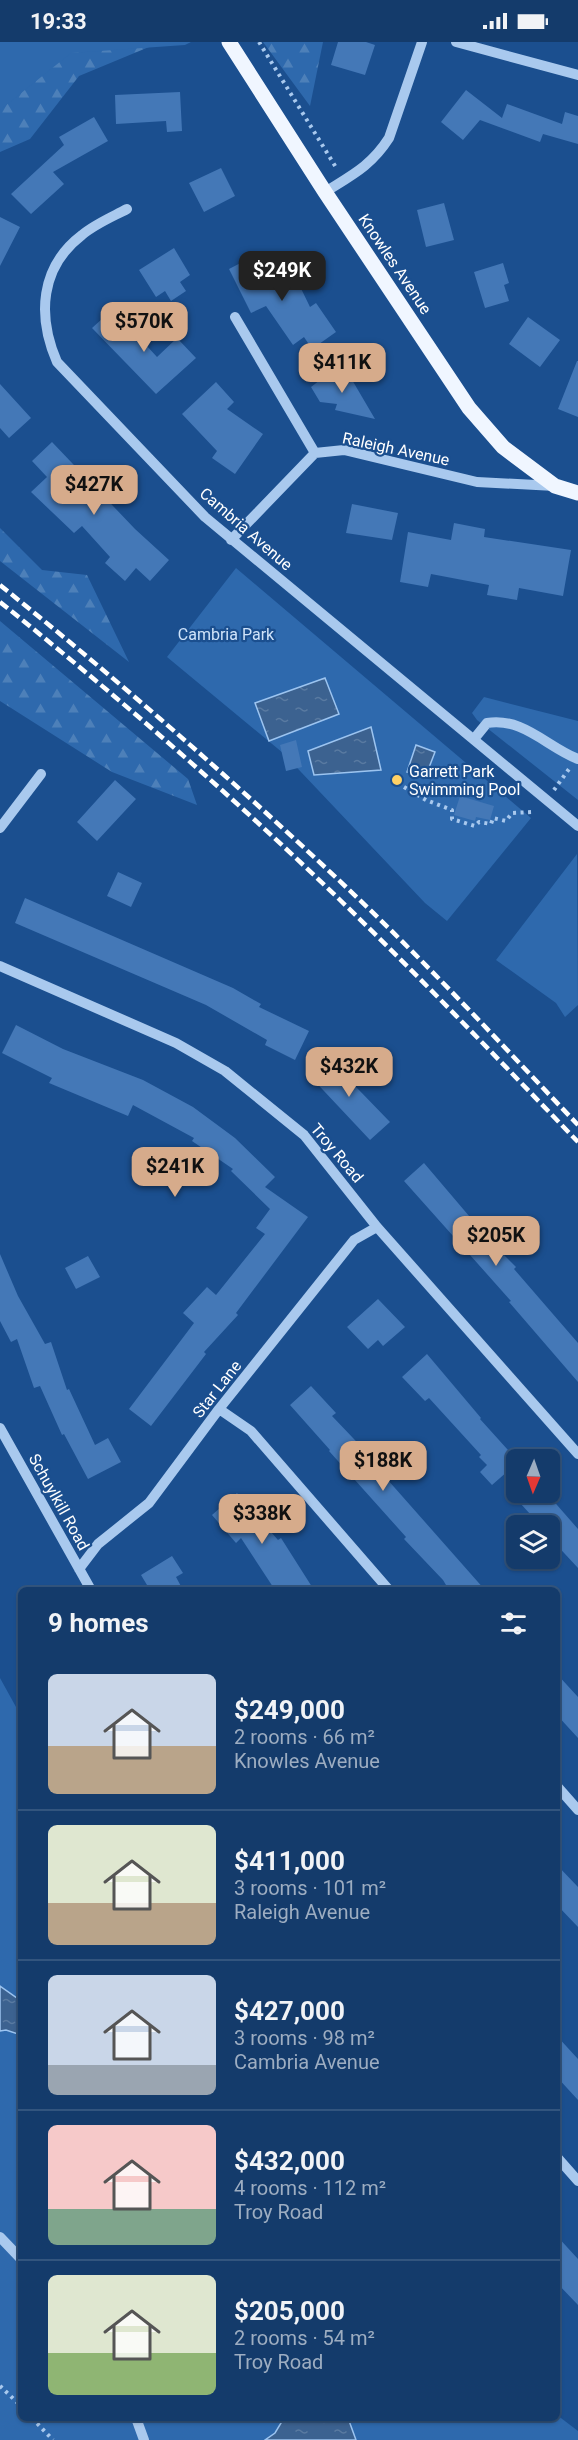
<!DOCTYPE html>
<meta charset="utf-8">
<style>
:root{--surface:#143b6b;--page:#214673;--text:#f1f3f6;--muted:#9dadc1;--line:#33557e;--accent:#d6ab8b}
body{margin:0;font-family:Roboto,sans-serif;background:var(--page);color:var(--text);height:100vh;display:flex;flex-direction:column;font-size:22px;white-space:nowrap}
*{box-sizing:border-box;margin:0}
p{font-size:20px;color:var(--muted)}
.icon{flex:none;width:33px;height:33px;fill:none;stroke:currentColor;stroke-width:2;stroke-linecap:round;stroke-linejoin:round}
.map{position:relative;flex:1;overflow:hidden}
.panel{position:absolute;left:18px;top:1545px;width:542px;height:834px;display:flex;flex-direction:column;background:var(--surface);border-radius:9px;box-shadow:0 2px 4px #0004,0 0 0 2px var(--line)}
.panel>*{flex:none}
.needle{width:39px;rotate:182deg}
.fabs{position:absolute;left:506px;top:1407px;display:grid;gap:12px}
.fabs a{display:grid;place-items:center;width:54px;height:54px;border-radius:9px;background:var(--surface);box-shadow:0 2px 4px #0004,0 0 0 2px var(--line);font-size:30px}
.price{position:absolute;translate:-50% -51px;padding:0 14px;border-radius:12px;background:var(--accent);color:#111;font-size:20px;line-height:39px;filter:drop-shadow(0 2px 3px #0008)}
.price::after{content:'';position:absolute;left:50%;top:36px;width:18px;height:14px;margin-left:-9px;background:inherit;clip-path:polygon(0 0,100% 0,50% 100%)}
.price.current{background:#222;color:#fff}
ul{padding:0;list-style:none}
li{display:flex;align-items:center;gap:18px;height:150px;padding:0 30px}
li+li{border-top:2px solid var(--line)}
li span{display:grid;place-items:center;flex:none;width:168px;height:120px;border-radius:9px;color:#555}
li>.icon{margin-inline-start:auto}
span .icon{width:72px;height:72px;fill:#fffc;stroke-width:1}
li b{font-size:26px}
h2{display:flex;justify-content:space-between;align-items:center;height:72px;padding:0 30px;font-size:26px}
.status{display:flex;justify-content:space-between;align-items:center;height:42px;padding:0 30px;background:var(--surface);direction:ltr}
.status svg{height:16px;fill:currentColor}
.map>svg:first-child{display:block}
.forest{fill:url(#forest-firs)}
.park{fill:#2e69ad}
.water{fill:url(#water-ripples);stroke:#9cc4f0;stroke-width:1.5}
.building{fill:#4478b7}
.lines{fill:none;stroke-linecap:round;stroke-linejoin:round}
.path{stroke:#a9c9ee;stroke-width:4;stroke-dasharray:3 4.5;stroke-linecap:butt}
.minor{stroke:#a9c9ee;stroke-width:10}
.major{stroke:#f0f6ff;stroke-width:15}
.rail{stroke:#fff;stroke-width:4.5;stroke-dasharray:10 4.5;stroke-linecap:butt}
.poi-dot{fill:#ffd166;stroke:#1b4f8f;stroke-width:2}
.labels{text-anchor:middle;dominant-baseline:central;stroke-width:4.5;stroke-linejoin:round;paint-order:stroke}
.street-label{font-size:16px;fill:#fff;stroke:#1b4f8f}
.park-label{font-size:16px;fill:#cfe3fa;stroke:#1b4f8f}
.poi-label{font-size:16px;fill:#fff;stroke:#1b4f8f;text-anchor:start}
</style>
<div class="status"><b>19:33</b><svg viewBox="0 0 49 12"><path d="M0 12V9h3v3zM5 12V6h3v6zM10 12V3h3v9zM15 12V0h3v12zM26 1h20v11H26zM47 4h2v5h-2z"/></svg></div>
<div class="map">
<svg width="578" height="2398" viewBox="0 0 578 2398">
<defs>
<pattern id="forest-firs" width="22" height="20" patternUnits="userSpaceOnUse" patternTransform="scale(1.5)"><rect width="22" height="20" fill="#2e69ad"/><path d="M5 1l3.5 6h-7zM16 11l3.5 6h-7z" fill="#4d80b9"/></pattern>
<pattern id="water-ripples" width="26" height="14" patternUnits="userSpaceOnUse" patternTransform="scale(1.5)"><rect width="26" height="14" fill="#3c6290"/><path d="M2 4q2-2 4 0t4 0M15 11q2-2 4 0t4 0" fill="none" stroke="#597aa1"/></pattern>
</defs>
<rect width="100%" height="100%" fill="#1b4f8f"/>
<!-- forest -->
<path class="forest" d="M0 0H161L79 34 30 97 0 110Z
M263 0H323L310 64Z
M0 486 42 528 87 533 129 620 0 519Z
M0 579 188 737 197 763 112 730 0 659Z"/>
<!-- park -->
<path class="park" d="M0 0H191L185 3 71 11 0 68Z
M236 526 531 776 447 879 425 861 283 711 167 615Z
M484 655 578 679V758L477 678 472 671Z
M577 812 578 963 565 975 556 961 496 918Z
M0 1636 21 1674V2376H556L557 2373 578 2389V2398H0Z"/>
<!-- water -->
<path class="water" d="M325 636 339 672 269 699 255 661Z
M371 685 381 728 314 733 308 709Z
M416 703 435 710 425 736 407 730Z
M0 1944 21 1959V1993L6 1988 0 1989Z
M284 2376H348L356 2398H265L275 2391Z"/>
<!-- building -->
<path class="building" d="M338 0H366L375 3 365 33 331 23Z
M466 48 502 76 507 62 562 82 565 70 578 74V102L543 92 540 100 480 78 463 98 441 80Z
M180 50 182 89 167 90 166 79 116 82 115 53Z
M94 75 108 99 53 130 64 142 31 172 11 152 64 103 59 95Z
M221 126 235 154 204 170 189 141Z
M444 161 454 198 426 205 417 168Z
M0 175 20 185 0 224Z
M174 206 190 233 180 240 186 249 171 259 165 249 156 255 139 228Z
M260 211 275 239 293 230 310 265 316 261 336 290 312 307 304 295 293 303 266 264 251 271 229 227Z
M503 221 509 241 504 243 509 259 485 266 474 230Z
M113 267 157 315 177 296 196 316 156 352 92 286Z
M528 275 560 298 540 325 509 302Z
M577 319H578V375L558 367Z
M333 328 348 331 375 377 335 368 337 362 320 360 311 345Z
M216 340 234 360 227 367 263 392 235 432 212 416 217 409 182 372Z
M0 342 31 376 9 396 0 386Z
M52 400 135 487 169 518 150 539 136 526 125 539 105 521 110 515 82 484 74 491 31 450 47 435 32 419Z
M352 462 398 471 392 498 346 491Z
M454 481 485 487 484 495 571 508 563 554 519 546 517 558 487 553 489 543 431 532 428 545 400 540 408 490 451 498Z
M296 698 302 725 286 729 280 703Z
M115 738 136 757 97 799 77 780Z
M460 754 494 764 490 778 476 775 475 779 454 773Z
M118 830 142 841 131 865 107 854Z
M25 856 233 946 261 962 259 965 309 989 295 1018 265 1003 267 998 206 963 15 881Z
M16 983 63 1007 143 1038 193 1065 235 1096 275 1135 265 1145 308 1175 236 1271 238 1273 204 1310 206 1312 151 1384 129 1367 194 1281 183 1271 207 1245 216 1253 265 1192 256 1186 270 1167 231 1129 233 1127 192 1099 194 1096 133 1063 128 1074 49 1041 52 1036 2 1011Z
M326 1014 390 1080 370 1098 308 1032Z
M424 1121 492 1201 516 1225 514 1227 578 1301V1340L509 1260 511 1259 404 1139Z
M0 1212 18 1254 45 1302 51 1300 67 1348 69 1347 95 1403 108 1396 121 1420 88 1437 64 1392 62 1393 40 1344 34 1346 17 1297 11 1300 0 1279Z
M88 1214 100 1235 76 1247 65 1226Z
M378 1257 405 1285 383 1304 378 1298 368 1307 347 1285Z
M427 1312 481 1376 480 1377 517 1418 516 1422 492 1443 480 1430 487 1423 479 1415 481 1413 429 1356 425 1359 402 1335Z
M311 1344 336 1371 332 1374 374 1418 372 1420 485 1548H449L443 1538 404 1497 406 1495 329 1409 330 1408 290 1363Z
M510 1450H546L557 1463 578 1487V1526L552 1498 549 1484H541Z
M237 1451 278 1498 281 1496 314 1548H275L241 1496 236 1501 212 1473Z
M172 1514 183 1531 176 1535 183 1548H150L141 1533Z
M556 1631 578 1655V1696L556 1672Z
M556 1822 578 1845V1885L556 1862Z
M556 1993 578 2017V2058L556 2034Z
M556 2193 578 2217V2263L556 2240Z"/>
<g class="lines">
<!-- path -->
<path class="path" d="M259 0 337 127
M404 745 426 758 452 768V777L475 784 479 780 491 782 493 776 506 779 512 771 532 770 534 772
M554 748 569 727
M0 2344 21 2364
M32 2376 53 2398"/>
<!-- minor -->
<path class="minor" d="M456 0 578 33
M325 150C352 133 371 124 389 96L422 0
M127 167C112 175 95 182 82 193 40 225 37 274 57 320L205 475 578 784
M235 275 315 411
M231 498 315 411 344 408 477 440 555 444
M474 697 487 681C523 675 547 705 578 717
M0 786 41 732
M0 924 176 1001 225 1029 304 1093 377 1185 578 1412
M219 1367 251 1389 389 1548
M0 1386 91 1548
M79 1527 98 1502 149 1461 219 1367 354 1198 377 1185
M556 1743 578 1768
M556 2114 578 2139
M0 2195 21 2217
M136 2376 144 2398"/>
<!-- major -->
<path class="major" d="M229 0 325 150 469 366 503 405 555 444 578 451"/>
<!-- rail -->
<path class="rail" d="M0 543C119 639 235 740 346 845 427 921 502 1003 578 1083
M0 560C117 654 231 753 339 857 421 936 499 1018 578 1100"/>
</g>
<!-- markers -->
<circle class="poi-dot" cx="397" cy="738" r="6"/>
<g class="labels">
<!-- street labels -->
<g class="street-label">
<text transform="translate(395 222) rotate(56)">Knowles Avenue</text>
<text transform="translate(396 407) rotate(12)">Raleigh Avenue</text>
<text transform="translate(246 487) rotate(41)">Cambria Avenue</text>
<text transform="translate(337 1111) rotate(50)">Troy Road</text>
<text transform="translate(217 1347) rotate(-52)">Star Lane</text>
<text transform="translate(59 1460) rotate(61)">Schuylkill Road</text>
</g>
<!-- park labels -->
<g class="park-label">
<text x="226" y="592">Cambria Park</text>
</g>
<!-- poi labels -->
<g class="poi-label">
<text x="409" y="729">Garrett Park<tspan x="409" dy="18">Swimming Pool</tspan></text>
</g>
</g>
</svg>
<div class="fabs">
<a><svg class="needle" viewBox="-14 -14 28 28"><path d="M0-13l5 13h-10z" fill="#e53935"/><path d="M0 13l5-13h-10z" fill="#9dadc1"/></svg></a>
<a><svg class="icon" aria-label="layers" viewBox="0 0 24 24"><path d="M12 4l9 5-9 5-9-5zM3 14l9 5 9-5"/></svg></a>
</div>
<b class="price current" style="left:282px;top:260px">$249K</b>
<b class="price" style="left:144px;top:311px">$570K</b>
<b class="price" style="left:342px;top:352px">$411K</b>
<b class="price" style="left:94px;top:474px">$427K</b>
<b class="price" style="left:349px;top:1056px">$432K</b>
<b class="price" style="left:175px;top:1156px">$241K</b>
<b class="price" style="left:496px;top:1225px">$205K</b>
<b class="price" style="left:383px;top:1450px">$188K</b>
<b class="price" style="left:262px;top:1503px">$338K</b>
<section class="panel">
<h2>9 homes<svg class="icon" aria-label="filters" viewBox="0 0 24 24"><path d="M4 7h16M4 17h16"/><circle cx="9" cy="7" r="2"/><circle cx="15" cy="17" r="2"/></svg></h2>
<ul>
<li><span style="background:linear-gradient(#c9d6e8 60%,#b9a48a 0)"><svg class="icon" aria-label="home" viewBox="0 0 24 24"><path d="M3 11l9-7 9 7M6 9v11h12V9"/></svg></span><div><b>$249,000</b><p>2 rooms · 66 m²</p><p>Knowles Avenue</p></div></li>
<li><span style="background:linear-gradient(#dfe7d0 65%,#b9a48a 0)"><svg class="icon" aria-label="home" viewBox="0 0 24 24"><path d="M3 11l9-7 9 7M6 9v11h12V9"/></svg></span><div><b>$411,000</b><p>3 rooms · 101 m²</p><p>Raleigh Avenue</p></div></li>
<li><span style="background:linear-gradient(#c9d6e8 75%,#9aa5b1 0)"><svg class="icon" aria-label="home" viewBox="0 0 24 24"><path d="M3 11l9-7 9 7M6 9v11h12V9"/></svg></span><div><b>$427,000</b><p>3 rooms · 98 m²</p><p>Cambria Avenue</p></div></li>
<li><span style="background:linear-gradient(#f6c9c9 70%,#7fa58c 0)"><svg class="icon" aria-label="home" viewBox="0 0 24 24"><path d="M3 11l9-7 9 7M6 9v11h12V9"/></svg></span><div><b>$432,000</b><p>4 rooms · 112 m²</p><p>Troy Road</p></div></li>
<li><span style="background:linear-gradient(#dfe7d0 65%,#8fb573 0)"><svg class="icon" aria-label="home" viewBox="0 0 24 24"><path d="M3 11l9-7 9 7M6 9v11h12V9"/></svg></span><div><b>$205,000</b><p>2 rooms · 54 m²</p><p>Troy Road</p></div></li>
</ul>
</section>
</div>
